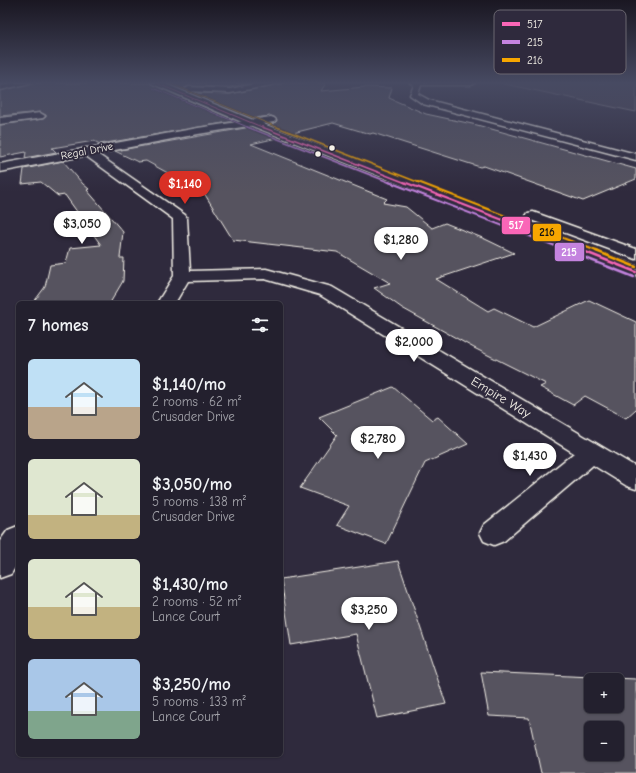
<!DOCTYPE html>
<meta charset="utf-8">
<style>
:root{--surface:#23202e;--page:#2f2d3a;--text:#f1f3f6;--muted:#a3a3aa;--line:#403e4a;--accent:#d93025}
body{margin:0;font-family:"Comic Neue",sans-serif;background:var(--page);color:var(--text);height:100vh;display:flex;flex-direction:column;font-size:15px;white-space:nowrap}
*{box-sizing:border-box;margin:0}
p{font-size:13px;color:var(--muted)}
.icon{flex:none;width:22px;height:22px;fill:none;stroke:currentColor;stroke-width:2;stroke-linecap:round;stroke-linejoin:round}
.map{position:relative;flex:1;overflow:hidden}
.details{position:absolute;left:16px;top:301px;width:267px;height:456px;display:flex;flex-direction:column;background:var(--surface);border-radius:6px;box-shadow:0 1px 3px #0004,0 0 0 1px var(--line)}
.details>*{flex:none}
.buttons{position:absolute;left:584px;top:673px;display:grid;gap:8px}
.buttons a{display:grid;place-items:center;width:40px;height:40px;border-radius:6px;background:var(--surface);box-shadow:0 1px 3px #0004,0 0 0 1px var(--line);font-size:20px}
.price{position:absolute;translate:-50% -34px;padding:0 9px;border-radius:14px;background:#fff;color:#222;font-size:13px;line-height:26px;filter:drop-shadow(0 1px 2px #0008)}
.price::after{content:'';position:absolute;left:50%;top:24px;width:12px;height:9px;margin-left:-6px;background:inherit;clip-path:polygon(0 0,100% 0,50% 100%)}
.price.on{background:var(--accent);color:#fff}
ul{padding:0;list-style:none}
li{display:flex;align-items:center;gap:12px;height:100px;padding:0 12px}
li span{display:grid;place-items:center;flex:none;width:112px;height:80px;border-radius:6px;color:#555}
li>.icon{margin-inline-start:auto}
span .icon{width:48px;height:48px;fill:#fffc;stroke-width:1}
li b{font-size:17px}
h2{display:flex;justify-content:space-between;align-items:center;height:48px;padding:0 12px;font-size:17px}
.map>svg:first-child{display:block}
.green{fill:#454050;stroke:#9c989c}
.building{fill:#56525f;stroke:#f4f1e8;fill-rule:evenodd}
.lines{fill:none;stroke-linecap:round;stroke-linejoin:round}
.street-casing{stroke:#f4f1e8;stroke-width:3}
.secondary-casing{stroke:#f4f1e8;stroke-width:3}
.primary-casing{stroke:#f4f1e8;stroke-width:3}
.street{fill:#2f2a3d;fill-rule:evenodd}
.secondary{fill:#2f2a3d;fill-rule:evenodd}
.primary{fill:#2f2a3d;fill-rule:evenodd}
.bus-1-far3-casing{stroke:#2f2a3d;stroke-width:2}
.bus-1-far2-casing{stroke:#2f2a3d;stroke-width:3}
.bus-1-far1-casing{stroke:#2f2a3d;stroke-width:4}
.bus-1-casing{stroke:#2f2a3d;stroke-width:5}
.bus-2-far3-casing{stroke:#2f2a3d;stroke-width:2}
.bus-2-far2-casing{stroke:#2f2a3d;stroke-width:3}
.bus-2-far1-casing{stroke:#2f2a3d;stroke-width:4}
.bus-2-casing{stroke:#2f2a3d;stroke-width:5}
.bus-3-far3-casing{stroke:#2f2a3d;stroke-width:2}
.bus-3-far2-casing{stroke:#2f2a3d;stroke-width:3}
.bus-3-far1-casing{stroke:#2f2a3d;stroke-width:4}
.bus-3-casing{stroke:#2f2a3d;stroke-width:5}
.bus-1-far3{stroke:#fa66b7;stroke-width:1}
.bus-1-far2{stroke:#fa66b7;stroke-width:1.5}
.bus-1-far1{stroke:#fa66b7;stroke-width:2}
.bus-1{stroke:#fa66b7;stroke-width:2.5}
.bus-2-far3{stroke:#c483df;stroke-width:1}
.bus-2-far2{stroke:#c483df;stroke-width:1.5}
.bus-2-far1{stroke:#c483df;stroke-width:2}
.bus-2{stroke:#c483df;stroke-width:2.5}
.bus-3-far3{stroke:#f7a600;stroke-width:1}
.bus-3-far2{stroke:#f7a600;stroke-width:1.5}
.bus-3-far1{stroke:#f7a600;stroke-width:2}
.bus-3{stroke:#f7a600;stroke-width:2.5}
.bus-dot{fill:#f4f1e8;stroke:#2f2a3d;stroke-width:1.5}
.labels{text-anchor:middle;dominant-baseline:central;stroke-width:4;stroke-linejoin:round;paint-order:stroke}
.far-street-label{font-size:11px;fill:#f4f1e8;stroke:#2f2a3d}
.street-label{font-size:13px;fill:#f4f1e8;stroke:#2f2a3d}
.key{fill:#2f2a3d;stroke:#6a6670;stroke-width:1}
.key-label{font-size:11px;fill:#f4f1e8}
.line-badge{stroke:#2f2a3d;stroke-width:1.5}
.badge-label{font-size:11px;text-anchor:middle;font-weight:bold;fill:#fff}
.pale-badge-label{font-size:11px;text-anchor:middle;font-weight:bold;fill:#111}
</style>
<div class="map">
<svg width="636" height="773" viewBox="0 0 636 773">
<rect width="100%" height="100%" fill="#2f2a3d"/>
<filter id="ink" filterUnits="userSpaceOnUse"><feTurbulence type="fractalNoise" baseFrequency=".025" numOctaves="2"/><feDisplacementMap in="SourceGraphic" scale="8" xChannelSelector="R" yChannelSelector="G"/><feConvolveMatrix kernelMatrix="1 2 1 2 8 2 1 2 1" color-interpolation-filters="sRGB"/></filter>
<g filter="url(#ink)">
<!-- green -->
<path class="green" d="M500 83H636V112Z"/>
<!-- building -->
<path class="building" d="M31 83H150L235 121 100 144 94 141 52 148 56 152 25 158 26 152 0 157V125L43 119 46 117V115L40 112 0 116V91Z
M168 83H250L230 87 189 86 184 88V90Z
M282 83H326L321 91 364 87 392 88 389 98 426 114 477 125 636 169V179L583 201 484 166 480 167 373 133 370 134 333 123 293 133 269 124 274 123 277 121 274 117 271 116 253 118 190 93 230 94Z
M251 127 277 138 251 144 387 199 383 203 406 207 432 228 445 223 485 239 514 253 436 279 488 311 494 308 533 327 589 300 636 322V409L626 418 585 396 573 405 540 387 546 384 474 348 402 308 374 288 390 283 337 252 233 240 204 193 146 161 138 162 115 151Z
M63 161 83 184 89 189 87 190 123 232 120 258H124L123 281 110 303H33L45 287 50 265 66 263 70 248 101 245 65 195 58 196 41 182 22 184 24 169Z
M393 387 432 420 438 417 468 444 425 463 386 544 337 525 349 506 300 488 337 435 319 417Z
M398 561 446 704 377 718 356 634 291 645 281 579Z
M481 672 636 679V773H541L529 718 489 716ZM591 680H617V706H591ZM591 728H617V754H591Z"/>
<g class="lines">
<defs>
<path id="street" d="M11 83H30L0 90V86Z
M260 83H281L230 93 189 91 185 89 189 87 230 89Z
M410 83H475L471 85H421L418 94 429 100 636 154V160L423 104 410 95 414 85Z
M40 113 45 116 43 118 0 124V118Z
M86 148 90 149 185 215 187 218 190 271 266 269 332 287 636 467V489L627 486 593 465 504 541 494 545 484 541 480 533 484 525 574 453 320 295 265 279 188 281 175 303H157L174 276 173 219 82 153 81 151 82 149Z
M18 526V563L11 574 0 578V541L8 530Z"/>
<path id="secondary" d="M271 117 274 118 276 120 274 122 198 134 0 172V164L198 128Z"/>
<path id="primary" d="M151 83H163L248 118 636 266V277L242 122Z
M533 212 636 249V259L528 219 526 216 528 213Z"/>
</defs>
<!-- street casing -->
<use href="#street" class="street-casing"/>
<!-- secondary casing -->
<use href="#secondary" class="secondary-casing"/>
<!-- primary casing -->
<use href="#primary" class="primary-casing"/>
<!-- street -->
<use href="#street" class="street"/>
<!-- secondary -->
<use href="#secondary" class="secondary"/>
<!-- primary -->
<use href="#primary" class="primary"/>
<defs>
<path id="bus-1-far3" d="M156 83 264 128"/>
<path id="bus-1-far2" d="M262 127 406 183"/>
<path id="bus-1-far1" d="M404 182 586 252"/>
<path id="bus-1" d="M583 251 636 272"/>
<path id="bus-2-far3" d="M153 88 250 128"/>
<path id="bus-2-far2" d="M247 127 391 183"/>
<path id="bus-2-far1" d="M389 182 571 252"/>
<path id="bus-2" d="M568 251 634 277"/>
<path id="bus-3-far3" d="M169 83 279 128"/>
<path id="bus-3-far2" d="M277 127 420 183"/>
<path id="bus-3-far1" d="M418 182 599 252"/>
<path id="bus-3" d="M596 251 636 267"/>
</defs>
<!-- bus-1-far3 casing -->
<use href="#bus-1-far3" class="bus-1-far3-casing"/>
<!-- bus-1-far2 casing -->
<use href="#bus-1-far2" class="bus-1-far2-casing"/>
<!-- bus-1-far1 casing -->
<use href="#bus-1-far1" class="bus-1-far1-casing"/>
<!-- bus-1 casing -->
<use href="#bus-1" class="bus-1-casing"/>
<!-- bus-2-far3 casing -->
<use href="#bus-2-far3" class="bus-2-far3-casing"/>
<!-- bus-2-far2 casing -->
<use href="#bus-2-far2" class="bus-2-far2-casing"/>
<!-- bus-2-far1 casing -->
<use href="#bus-2-far1" class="bus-2-far1-casing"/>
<!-- bus-2 casing -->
<use href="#bus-2" class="bus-2-casing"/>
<!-- bus-3-far3 casing -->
<use href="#bus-3-far3" class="bus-3-far3-casing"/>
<!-- bus-3-far2 casing -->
<use href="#bus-3-far2" class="bus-3-far2-casing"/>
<!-- bus-3-far1 casing -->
<use href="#bus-3-far1" class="bus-3-far1-casing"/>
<!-- bus-3 casing -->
<use href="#bus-3" class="bus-3-casing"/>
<!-- bus-1-far3 -->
<use href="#bus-1-far3" class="bus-1-far3"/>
<!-- bus-1-far2 -->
<use href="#bus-1-far2" class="bus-1-far2"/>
<!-- bus-1-far1 -->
<use href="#bus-1-far1" class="bus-1-far1"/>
<!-- bus-1 -->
<use href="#bus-1" class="bus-1"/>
<!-- bus-2-far3 -->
<use href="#bus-2-far3" class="bus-2-far3"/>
<!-- bus-2-far2 -->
<use href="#bus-2-far2" class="bus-2-far2"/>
<!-- bus-2-far1 -->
<use href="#bus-2-far1" class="bus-2-far1"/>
<!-- bus-2 -->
<use href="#bus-2" class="bus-2"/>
<!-- bus-3-far3 -->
<use href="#bus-3-far3" class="bus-3-far3"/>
<!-- bus-3-far2 -->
<use href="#bus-3-far2" class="bus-3-far2"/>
<!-- bus-3-far1 -->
<use href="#bus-3-far1" class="bus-3-far1"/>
<!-- bus-3 -->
<use href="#bus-3" class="bus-3"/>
</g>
</g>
<!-- sky -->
<linearGradient id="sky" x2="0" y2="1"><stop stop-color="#1a1722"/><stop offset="0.43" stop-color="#474a62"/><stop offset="1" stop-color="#474a62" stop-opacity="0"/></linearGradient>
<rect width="636" height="192" fill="url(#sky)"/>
<!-- markers -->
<g class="bus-dot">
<circle cx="332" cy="148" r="3.5"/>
<circle cx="318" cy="154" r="3.5"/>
</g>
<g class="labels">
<!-- far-street labels -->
<g class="far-street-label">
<text transform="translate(87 151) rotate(-11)">Regal Drive</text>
</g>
<!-- street labels -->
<g class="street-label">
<text transform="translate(501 397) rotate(31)">Empire Way</text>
</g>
</g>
<!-- legend -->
<rect x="494" y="10" width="132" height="64" rx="6" class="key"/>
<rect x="502" y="22" width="18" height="4" fill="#fa66b7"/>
<rect x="502" y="40" width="18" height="4" fill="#c483df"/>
<rect x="502" y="58" width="18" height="4" fill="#f7a600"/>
<g class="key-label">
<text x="527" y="28">517</text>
<text x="527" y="46">215</text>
<text x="527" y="64">216</text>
</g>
<g class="line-badge">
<rect x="501" y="216" width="30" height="19" rx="4" fill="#fa66b7"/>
<rect x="532" y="223" width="30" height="19" rx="4" fill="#f7a600"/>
<rect x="554" y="242" width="31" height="20" rx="4" fill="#c483df"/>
</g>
<g class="badge-label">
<text x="516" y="229">517</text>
<text x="569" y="256">215</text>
</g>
<g class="pale-badge-label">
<text x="547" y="236">216</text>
</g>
</svg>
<div class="buttons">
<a>+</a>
<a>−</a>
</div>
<b class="price on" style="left:185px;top:205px">$1,140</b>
<b class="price" style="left:82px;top:245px">$3,050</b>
<b class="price" style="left:401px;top:261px">$1,280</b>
<b class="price" style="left:414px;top:363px">$2,000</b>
<b class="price" style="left:378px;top:460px">$2,780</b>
<b class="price" style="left:530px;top:477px">$1,430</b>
<b class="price" style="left:369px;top:631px">$3,250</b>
<section class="details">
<h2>7 homes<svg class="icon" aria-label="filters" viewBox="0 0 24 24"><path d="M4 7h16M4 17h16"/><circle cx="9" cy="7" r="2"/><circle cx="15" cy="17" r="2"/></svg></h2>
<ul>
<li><span style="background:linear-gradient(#bfe0f5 60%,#b9a48a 0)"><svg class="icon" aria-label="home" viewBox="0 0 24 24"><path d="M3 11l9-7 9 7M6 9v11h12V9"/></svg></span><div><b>$1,140/mo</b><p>2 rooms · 62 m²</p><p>Crusader Drive</p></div></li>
<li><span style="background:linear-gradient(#dfe7d0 70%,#c2b280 0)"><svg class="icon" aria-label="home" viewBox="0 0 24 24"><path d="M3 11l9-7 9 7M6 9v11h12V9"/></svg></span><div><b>$3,050/mo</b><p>5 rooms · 138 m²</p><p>Crusader Drive</p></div></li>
<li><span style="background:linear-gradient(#dfe7d0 60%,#c2b280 0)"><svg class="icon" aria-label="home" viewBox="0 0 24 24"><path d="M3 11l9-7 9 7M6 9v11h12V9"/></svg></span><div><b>$1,430/mo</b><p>2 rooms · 52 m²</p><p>Lance Court</p></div></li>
<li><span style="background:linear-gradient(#a9c7e8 65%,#7fa58c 0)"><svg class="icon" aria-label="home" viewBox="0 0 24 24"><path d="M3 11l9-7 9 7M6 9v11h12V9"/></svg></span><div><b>$3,250/mo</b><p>5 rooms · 133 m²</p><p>Lance Court</p></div></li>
</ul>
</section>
</div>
